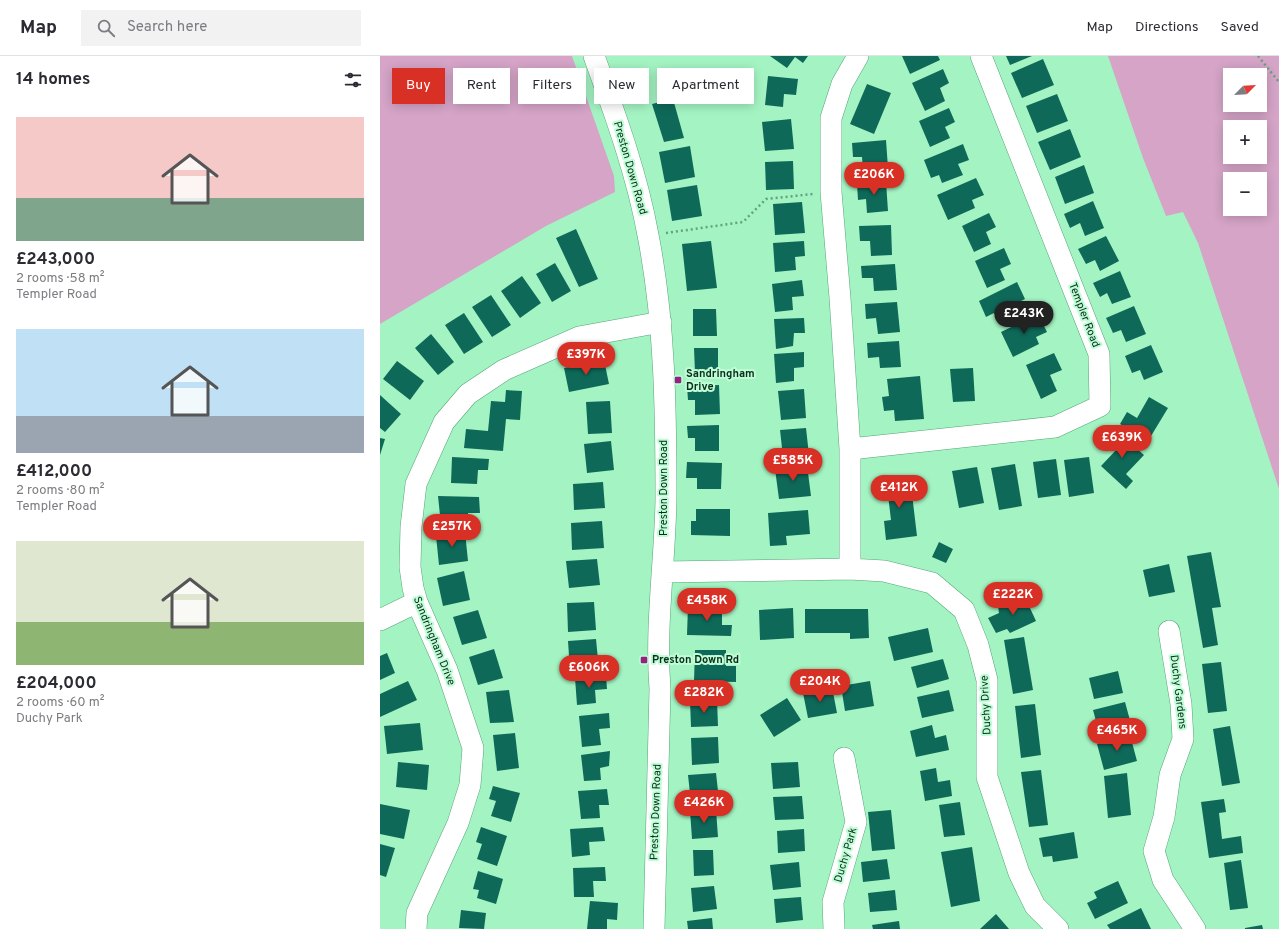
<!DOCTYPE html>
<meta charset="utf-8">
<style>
:root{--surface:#fff;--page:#f2f2f3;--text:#2b2b33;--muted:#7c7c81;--line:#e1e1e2;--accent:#d93025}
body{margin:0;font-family:Overpass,sans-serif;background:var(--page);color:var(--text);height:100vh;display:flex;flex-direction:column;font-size:15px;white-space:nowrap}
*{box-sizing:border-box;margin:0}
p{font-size:13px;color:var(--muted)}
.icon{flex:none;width:22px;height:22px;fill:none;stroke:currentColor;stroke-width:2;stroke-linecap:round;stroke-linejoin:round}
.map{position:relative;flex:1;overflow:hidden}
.details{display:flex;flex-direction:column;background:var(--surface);width:380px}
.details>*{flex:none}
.top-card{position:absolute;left:12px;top:12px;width:380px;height:36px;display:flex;gap:8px}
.needle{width:26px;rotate:66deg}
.buttons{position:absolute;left:843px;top:12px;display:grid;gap:8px}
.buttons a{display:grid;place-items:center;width:44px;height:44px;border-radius:0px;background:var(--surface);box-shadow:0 2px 10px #0003;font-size:20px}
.price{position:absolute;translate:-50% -34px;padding:0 9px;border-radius:14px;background:var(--accent);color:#fff;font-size:13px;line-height:26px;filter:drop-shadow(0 1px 2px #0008)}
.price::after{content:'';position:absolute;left:50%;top:24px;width:12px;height:9px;margin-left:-6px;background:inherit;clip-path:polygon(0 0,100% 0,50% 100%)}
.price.current{background:#222;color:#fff}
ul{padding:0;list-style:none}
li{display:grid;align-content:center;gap:8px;height:212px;padding:0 16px}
li span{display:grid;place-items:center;height:124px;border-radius:0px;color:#555}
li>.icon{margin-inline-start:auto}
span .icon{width:72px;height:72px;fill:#fffc;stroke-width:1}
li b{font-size:17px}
h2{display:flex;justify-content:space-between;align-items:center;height:48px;padding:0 16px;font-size:17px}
.pill{padding:0 14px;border-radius:0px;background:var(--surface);box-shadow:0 2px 10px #0003;font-size:14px;line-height:36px}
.pill.current{background:var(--accent);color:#fff}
header{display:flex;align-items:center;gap:24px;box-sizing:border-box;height:56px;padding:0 20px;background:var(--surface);border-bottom:1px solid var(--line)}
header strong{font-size:19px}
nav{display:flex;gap:22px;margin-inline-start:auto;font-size:14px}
.search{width:280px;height:36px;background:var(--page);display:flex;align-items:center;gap:10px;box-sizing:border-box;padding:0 14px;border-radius:0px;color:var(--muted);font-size:15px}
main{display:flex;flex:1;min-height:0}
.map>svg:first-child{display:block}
.green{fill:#d5a4c7;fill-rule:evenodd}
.building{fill:#0e6959}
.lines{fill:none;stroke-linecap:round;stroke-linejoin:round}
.minor-casing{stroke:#55a478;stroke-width:22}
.path{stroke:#64a17d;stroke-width:2.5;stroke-dasharray:2 3;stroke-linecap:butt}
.minor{stroke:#fff;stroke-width:21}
.poi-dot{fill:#95227f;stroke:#befdd6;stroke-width:1.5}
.labels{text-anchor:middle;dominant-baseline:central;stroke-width:4;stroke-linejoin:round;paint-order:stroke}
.street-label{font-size:11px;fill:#0b2d1b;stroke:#befdd6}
.poi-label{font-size:11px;font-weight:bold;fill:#0b2d1b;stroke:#befdd6;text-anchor:start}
</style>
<header>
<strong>Map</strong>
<div class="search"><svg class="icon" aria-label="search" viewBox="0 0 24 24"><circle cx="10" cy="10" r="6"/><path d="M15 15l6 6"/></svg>Search here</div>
<nav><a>Map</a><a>Directions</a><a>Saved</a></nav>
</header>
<main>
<section class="details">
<h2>14 homes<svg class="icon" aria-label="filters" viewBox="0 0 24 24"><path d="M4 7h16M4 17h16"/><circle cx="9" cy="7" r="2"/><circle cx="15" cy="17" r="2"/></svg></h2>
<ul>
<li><span style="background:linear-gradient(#f6c9c9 65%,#7fa58c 0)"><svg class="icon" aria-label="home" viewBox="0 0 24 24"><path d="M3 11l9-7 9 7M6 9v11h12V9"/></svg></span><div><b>£243,000</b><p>2 rooms · 58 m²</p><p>Templer Road</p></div></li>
<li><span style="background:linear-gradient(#bfe0f5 70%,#9aa5b1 0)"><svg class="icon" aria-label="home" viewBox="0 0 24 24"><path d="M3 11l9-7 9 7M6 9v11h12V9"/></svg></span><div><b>£412,000</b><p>2 rooms · 80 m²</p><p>Templer Road</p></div></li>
<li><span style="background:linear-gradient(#dfe7d0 65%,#8fb573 0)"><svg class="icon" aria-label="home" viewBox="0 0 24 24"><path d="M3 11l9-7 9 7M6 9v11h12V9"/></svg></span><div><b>£204,000</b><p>2 rooms · 60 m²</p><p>Duchy Park</p></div></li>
</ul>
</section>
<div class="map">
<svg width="899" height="873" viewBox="0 0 899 873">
<rect width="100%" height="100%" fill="#a4f4c3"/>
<!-- green -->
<path class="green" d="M0 0H192L234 120 235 136 166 170 0 268Z
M728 0H899V433L818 187 803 156 786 160 763 102ZM850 19H880V49H850ZM850 71H880V101H850ZM850 123H880V153H850Z"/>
<!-- building -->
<path class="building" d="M390 0H428L423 7 415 1 407 12Z
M522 0H558L560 4 530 18Z
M626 0H652L630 9Z
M663 3 674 29 642 42 631 17Z
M563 13 569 27 560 32 565 45 545 55 532 27Z
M388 20 418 23 416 39 404 38 403 51 385 49Z
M487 28 511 37 494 78 470 68Z
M677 38 688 65 657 77 646 50Z
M293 43 304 82 284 86 272 48Z
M569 52 575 66 565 71 570 82 550 91 539 65Z
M411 63 414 93 385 95 382 66Z
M690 73 701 101 670 114 658 86Z
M506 84 508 112 483 114 482 101H473L472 87Z
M583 88 589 104 578 108 583 119 562 127 559 119 551 122 544 104Z
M310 90 315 121 285 127 279 96Z
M413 105 414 133 386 134 385 106Z
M704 109 714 137 685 148 675 121Z
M596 122 604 139 592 144 595 152 568 164 557 139Z
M506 126 508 155 487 157 486 143 478 144 477 128Z
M317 129 322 160 292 165 287 134Z
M713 145 724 172 705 180 700 167 690 172 684 158Z
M422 146 425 177 395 179 393 148Z
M609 157 616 171 606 176 611 188 594 196 582 170Z
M511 169 512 199 491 200 490 185H480L479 170Z
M196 173 218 223 199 231 176 182Z
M726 180 739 205 720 215 715 204 706 208 698 193Z
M331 185 337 232 307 235 302 188Z
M424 185 425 200 415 201 416 214 395 216 393 187Z
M624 192 631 208 620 213 625 224 607 232 595 205Z
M175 207 191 235 172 246 156 218Z
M515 208 517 234 494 235 493 222H482L481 210Z
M740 215 751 241 732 248 727 237 720 241 713 227Z
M142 220 161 247 140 262 121 235Z
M422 224 424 240 412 241 413 254 395 256 392 228Z
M637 226 645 243 633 249 637 256 618 266 614 257 606 261 599 245Z
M111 239 131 269 112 281 92 251Z
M517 246 520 276 498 278 496 262 486 263 485 248Z
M754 250 766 278 746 286 741 274 733 277 726 262Z
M313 253H336L337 280H313Z
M84 257 103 286 84 298 65 269Z
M658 258 667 276 656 281 659 288 633 301 621 276Z
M424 262 425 277H414L413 290 396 293 394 263Z
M51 278 74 306 58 319 35 292Z
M519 285 521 311 500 312 499 301 488 302 487 287Z
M771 289 783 316 764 324 760 314 752 317 745 300Z
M314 292H338V317H315Z
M424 296V311L414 312V325L396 327 394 298Z
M674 297 682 314 670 319 677 335 661 343 646 309Z
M224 304 229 328 189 336 184 312Z
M17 305 44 325 30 344 3 323Z
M593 312 595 345 573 346 570 313Z
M540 320 544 363 515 365 514 354 504 355 502 341 509 340 507 323Z
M339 329 340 358 315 359V344H308L307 330Z
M424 333 426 362 401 364 398 335Z
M126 334 142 335 140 364 126 363 123 395 84 392 86 373 108 375 111 345 125 346Z
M0 339 21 358 5 376 0 372Z
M769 341 788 352 768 385 740 368 747 356 757 362Z
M230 345 232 377 208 378 206 346Z
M339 369V395H315V382H308L307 370Z
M426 372 429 399 403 401 400 374Z
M736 374 764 399 746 418 753 425 746 433 721 410 737 393 727 384Z
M0 382 5 383 0 399Z
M231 385 234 414 207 417 204 388Z
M72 401 109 403 108 414H98L97 428 71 427Z
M709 401 714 437 689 441 684 404Z
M676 403 681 439 658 442 653 406Z
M307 406 342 407 341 433H317V422H306Z
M635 408 642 450 619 454 611 412Z
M427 409 431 440 399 443 395 413Z
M597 411 604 447 579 452 572 415Z
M530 421 537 480 506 484 504 465 511 464 508 439 502 440 500 424Z
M223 426 225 452 194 454 193 428Z
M58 440 99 441 100 457H88V468L61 469Z
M316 453H350V480L311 479V465H316Z
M428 454 430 478 406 480 407 489 390 490 388 457Z
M222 465 224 492 192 494 191 467Z
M85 476 88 505 59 509 56 480Z
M559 486 573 493 566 507 552 501Z
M831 496 841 551 832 552 838 589 823 592 807 500Z
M217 503 220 529 189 532 186 505Z
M789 508 795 536 769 541 763 514Z
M84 515 90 544 63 550 57 522Z
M644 539 656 565 630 577 627 573 616 577 608 562 619 557 618 550Z
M214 546 216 574 188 576 187 547Z
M308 550 342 551V569H352L351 580 307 579Z
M413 552 414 582 380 584 379 554Z
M425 553H488L489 582 470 583V577H425Z
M98 554 107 582 82 589 73 561Z
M548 572 553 596 514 605 508 581Z
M644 581 653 634 633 638 624 584Z
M216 583 219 614 190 615 188 585Z
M114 593 123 622 98 629 89 601Z
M315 594H346V610H356V626L314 625Z
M7 597 15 617 0 624V600Z
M563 603 569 623 537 632 531 611Z
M841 606 847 655 828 657 822 608Z
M738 615 743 637 714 643 709 622Z
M226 620 227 633 215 634 216 647 197 649 195 622Z
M28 625 37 644 0 661V638Z
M490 625 494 650 465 655 461 630Z
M452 631 457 657 428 662 423 637Z
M129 634 134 666 110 667 106 636Z
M569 634 574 655 542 662 537 641Z
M407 642 421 664 394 681 380 659Z
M337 644 338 670 311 671 310 645Z
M745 646 751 668 719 676 713 654Z
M655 648 661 699 641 702 635 650Z
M229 657 230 672 219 673 221 689 202 691 199 660Z
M40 667 43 694 7 698 4 670Z
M552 669 555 682 566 679 569 694 536 701 530 675Z
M850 670 860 727 842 730 833 673Z
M135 677 139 712 117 715 113 679Z
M750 679 757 705 724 714 717 688Z
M338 681 339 707 312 709 311 682Z
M230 695 229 710 220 712 221 724 204 725 201 699Z
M18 706 49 709 47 734 16 731Z
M418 706 420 731 393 733 391 707Z
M556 712 558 726 570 724 572 740 545 745 540 715Z
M661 714 668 769 649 771 641 716Z
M336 717 339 744 311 747 308 719Z
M747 717 751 759 728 762 724 720Z
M113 730 140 737 131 766 111 760 116 745 109 743Z
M227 733 229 749H219L220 762 201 763 198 735Z
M422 740 424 763 395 764 393 741Z
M844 743 846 756 839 757 842 783 861 780 863 797 829 802 821 746Z
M580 746 585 779 564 781 559 749Z
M0 748 30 754 24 783 0 778Z
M336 754 338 781 312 783 310 755Z
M511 754 515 793 492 795 488 756Z
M101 771 127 780 117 810 97 803 102 788 96 786Z
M223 771 225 785 209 786 210 799 192 801 190 773Z
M424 773 425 795 398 797 397 775Z
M694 776 698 802 673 806 672 800 663 801 659 782Z
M0 788 15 792 6 821 0 819Z
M592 791 600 845 571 851 561 796Z
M313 794H333L334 819 314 820Z
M507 803 510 823 483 826 481 806Z
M861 804 868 852 850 854 844 807Z
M419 806 421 831 393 834 390 809Z
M225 811 226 825H213L214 841H194L193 812Z
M98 815 123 823 116 848 97 842 99 834 93 833Z
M738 825 748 847 715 863 707 847 717 842 714 836Z
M334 830 337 853 313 856 311 832Z
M515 834 517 854 490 856 488 837Z
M421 841 423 864 396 867 394 843Z
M210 845 238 847 237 864 227 863V873H207Z
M761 852 771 873H730L727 869Z
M81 854 106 857 104 873 79 872Z
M616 858 629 873H600Z
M332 862 333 873H308L307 865Z
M519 865 520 873H493L492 869Z
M882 869 883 873H865V872Z"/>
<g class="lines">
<defs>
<path id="minor" d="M214 0C235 58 257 118 268 179 285 266 286 355 286 443 285 506 275 570 280 633L274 873
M470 393 675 371 720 350 719 298 601 0
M470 513V393L460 242 451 136V62L462 28 478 0
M283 516 470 513 504 515 552 527 584 554 598 589 607 624V721L639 817 655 850 678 873
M0 564 37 546
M789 575 801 648 803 683 790 719 784 761 774 795 783 824 815 873
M36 873 37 857 78 767 90 729 93 692 67 614 37 546 33 532 30 511 31 471 36 428 64 366 88 338 124 314 199 281 281 266
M454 873 453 846 476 766 464 702"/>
</defs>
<!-- minor casing -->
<use href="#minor" class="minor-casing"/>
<!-- path -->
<path class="path" d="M878 0 899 26
M286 177 363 166 386 143 433 138"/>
<!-- minor -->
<use href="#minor" class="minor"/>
</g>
<!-- markers -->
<g class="poi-dot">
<rect x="294" y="320" width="8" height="8" rx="2"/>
<rect x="260" y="600" width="8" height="8" rx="2"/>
</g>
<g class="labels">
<!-- street labels -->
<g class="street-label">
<text transform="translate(250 112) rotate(74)">Preston Down Road</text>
<text transform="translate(704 259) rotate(69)">Templer Road</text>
<text transform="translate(284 432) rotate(-90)">Preston Down Road</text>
<text transform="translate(54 585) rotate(68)">Sandringham Drive</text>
<text transform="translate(798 636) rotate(83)">Duchy Gardens</text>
<text transform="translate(606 649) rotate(-93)">Duchy Drive</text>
<text transform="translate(276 756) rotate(-88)">Preston Down Road</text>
<text transform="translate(466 799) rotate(-74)">Duchy Park</text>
</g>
<!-- poi labels -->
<g class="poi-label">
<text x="306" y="318">Sandringham<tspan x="306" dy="13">Drive</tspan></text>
<text x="272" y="604">Preston Down Rd</text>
</g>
</g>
</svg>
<div class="buttons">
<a><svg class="needle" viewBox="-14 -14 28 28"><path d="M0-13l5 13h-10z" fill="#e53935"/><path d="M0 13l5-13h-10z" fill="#7c7c81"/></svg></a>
<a>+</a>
<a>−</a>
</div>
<b class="price" style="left:494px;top:140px">£206K</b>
<b class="price current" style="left:644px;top:279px">£243K</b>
<b class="price" style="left:206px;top:320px">£397K</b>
<b class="price" style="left:742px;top:403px">£639K</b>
<b class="price" style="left:413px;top:426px">£585K</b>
<b class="price" style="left:519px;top:453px">£412K</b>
<b class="price" style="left:72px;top:492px">£257K</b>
<b class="price" style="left:633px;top:560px">£222K</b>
<b class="price" style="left:327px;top:566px">£458K</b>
<b class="price" style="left:209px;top:633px">£606K</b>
<b class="price" style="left:440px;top:647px">£204K</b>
<b class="price" style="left:324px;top:658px">£282K</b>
<b class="price" style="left:737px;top:696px">£465K</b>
<b class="price" style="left:324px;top:768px">£426K</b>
<div class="top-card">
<a class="pill current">Buy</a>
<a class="pill">Rent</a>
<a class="pill">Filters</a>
<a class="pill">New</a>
<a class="pill">Apartment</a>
</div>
</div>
</main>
